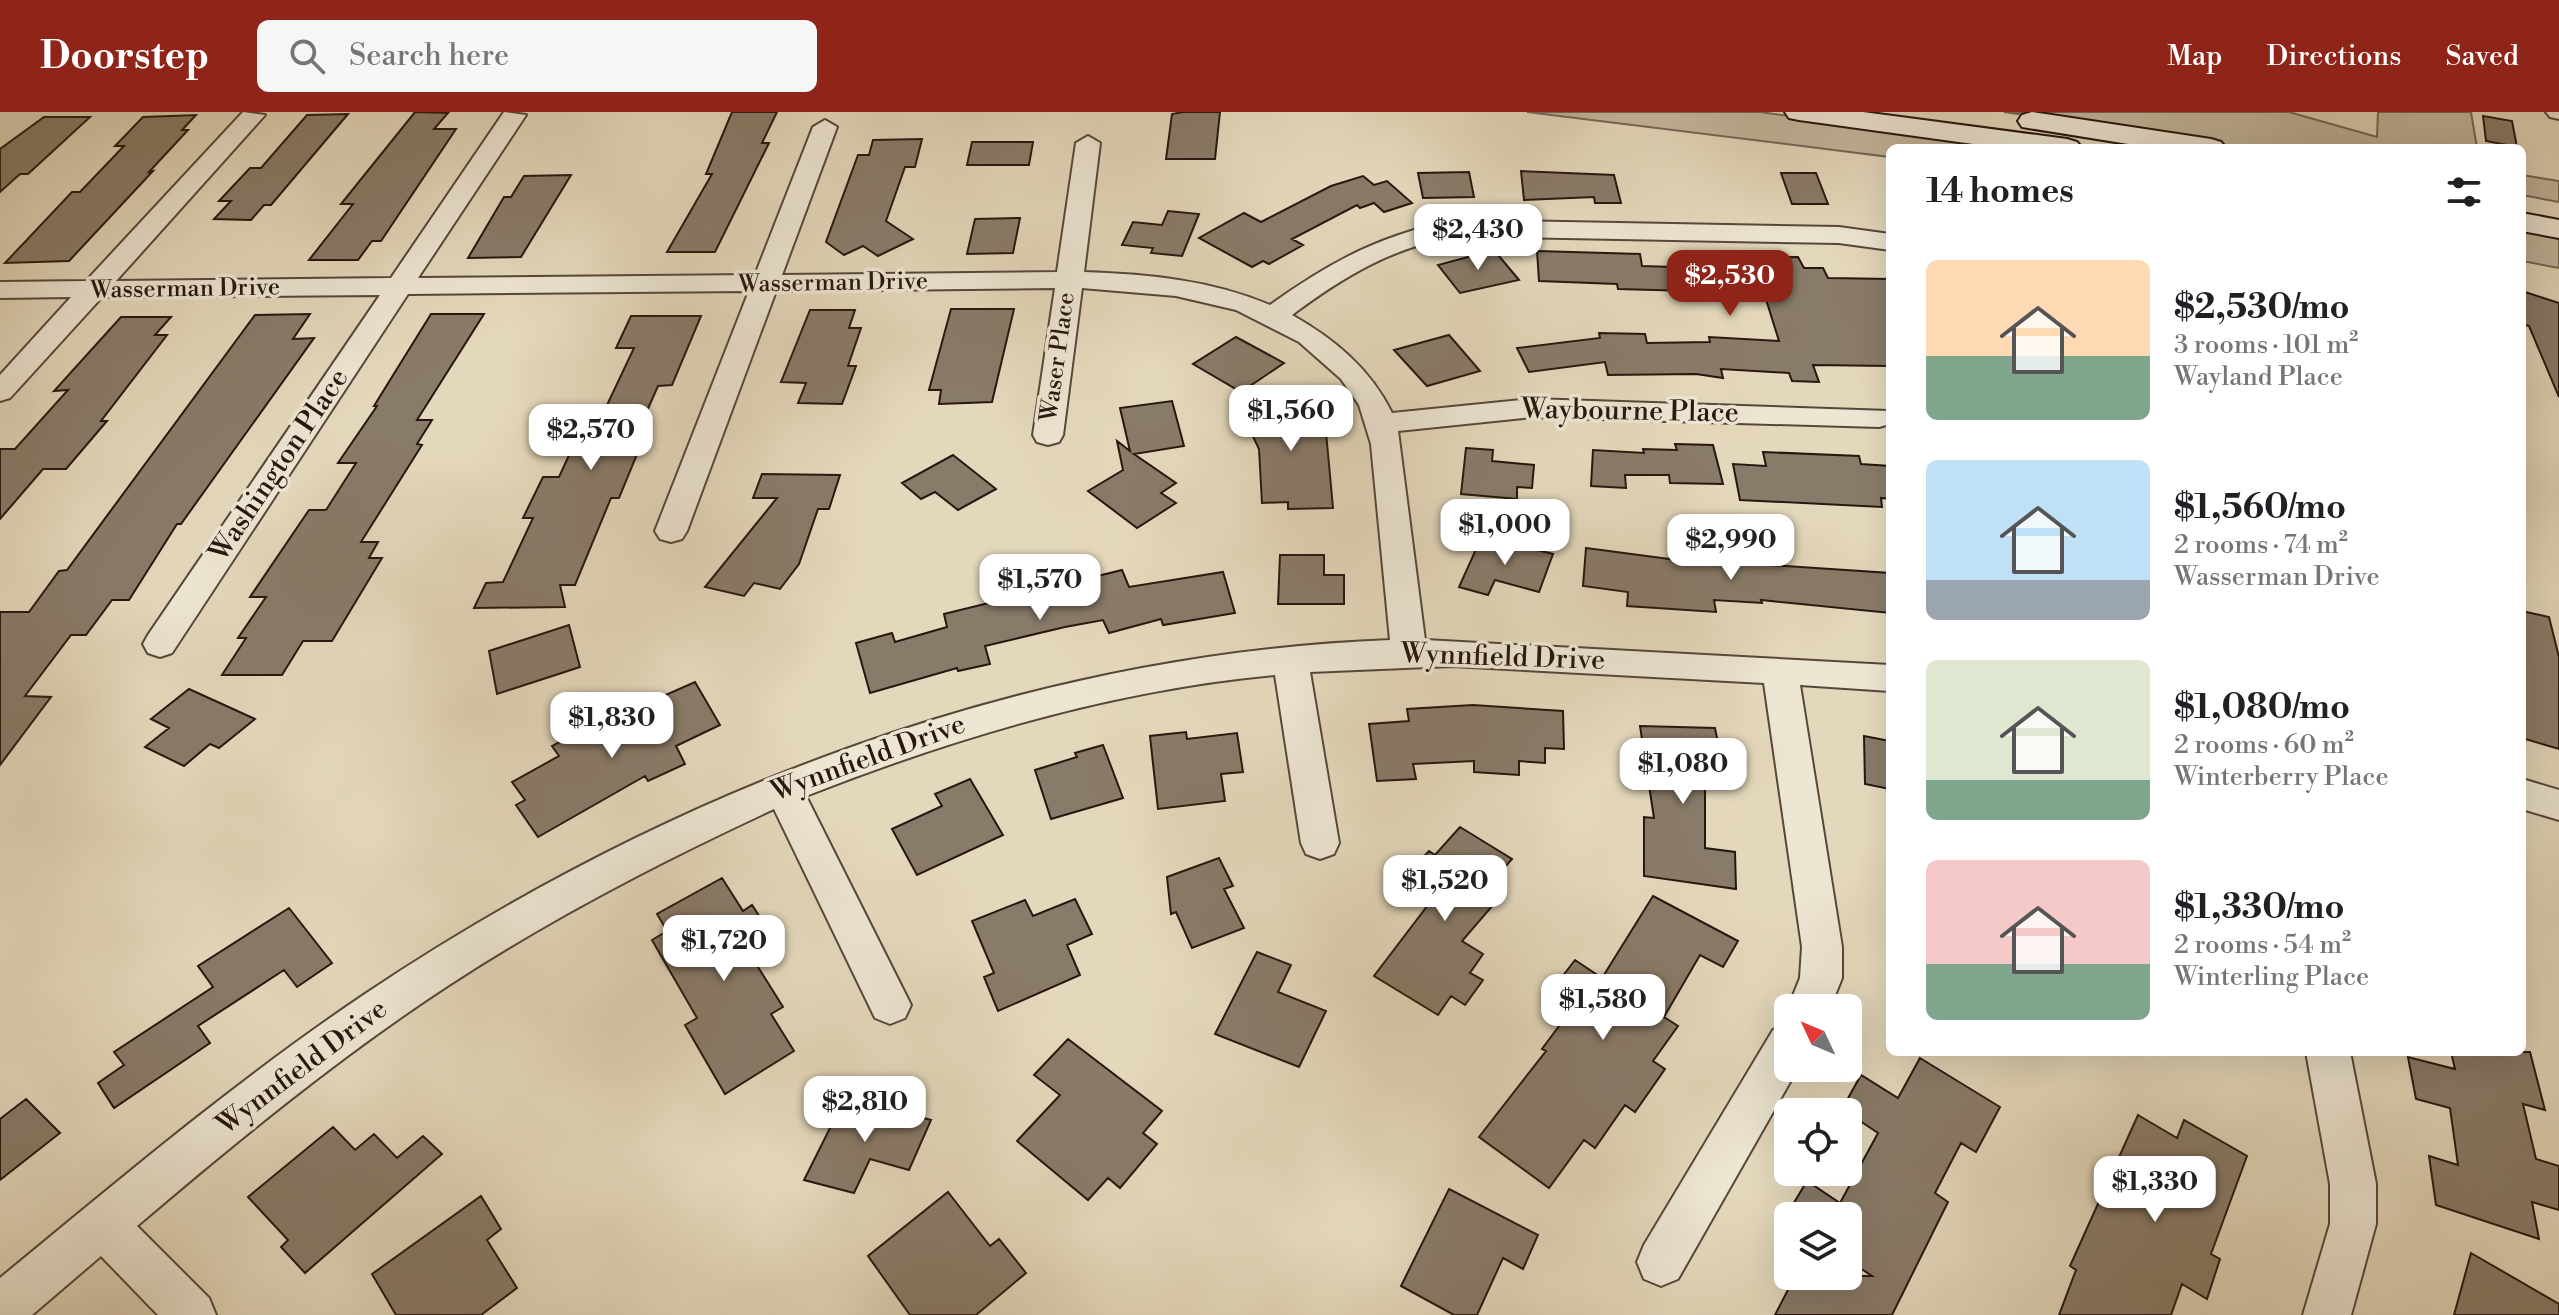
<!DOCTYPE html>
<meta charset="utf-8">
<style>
:root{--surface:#fff;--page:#f6f6f6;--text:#202124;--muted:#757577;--accent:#8f2418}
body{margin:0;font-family:"Libre Bodoni",serif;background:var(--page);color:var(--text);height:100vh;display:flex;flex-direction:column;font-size:30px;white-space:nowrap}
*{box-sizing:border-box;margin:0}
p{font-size:26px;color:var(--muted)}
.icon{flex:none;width:44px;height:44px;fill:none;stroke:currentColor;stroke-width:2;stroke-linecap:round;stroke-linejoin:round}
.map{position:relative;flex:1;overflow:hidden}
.sheet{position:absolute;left:1886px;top:32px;width:640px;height:912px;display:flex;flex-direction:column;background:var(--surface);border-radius:12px;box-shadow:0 8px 32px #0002}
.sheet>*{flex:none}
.needle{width:52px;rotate:314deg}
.fabs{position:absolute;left:1774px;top:882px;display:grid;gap:16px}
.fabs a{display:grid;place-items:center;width:88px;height:88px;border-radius:12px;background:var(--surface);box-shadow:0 8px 32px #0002;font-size:40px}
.price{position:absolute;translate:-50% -68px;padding:0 18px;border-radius:16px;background:#fff;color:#222;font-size:26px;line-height:52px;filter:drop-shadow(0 2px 4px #0008)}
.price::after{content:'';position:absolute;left:50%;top:48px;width:24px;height:18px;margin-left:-12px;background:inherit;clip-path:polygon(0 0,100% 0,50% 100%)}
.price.selected{background:var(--accent);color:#fff}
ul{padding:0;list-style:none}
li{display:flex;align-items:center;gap:24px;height:200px;padding:0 40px}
li span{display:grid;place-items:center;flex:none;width:224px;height:160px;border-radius:12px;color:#555}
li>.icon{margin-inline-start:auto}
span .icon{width:96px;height:96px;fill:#fffc;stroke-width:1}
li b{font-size:34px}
h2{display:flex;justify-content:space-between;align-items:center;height:96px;padding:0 40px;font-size:34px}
header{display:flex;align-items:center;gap:48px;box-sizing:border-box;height:112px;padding:0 40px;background:var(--accent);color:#fff}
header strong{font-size:38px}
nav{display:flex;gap:44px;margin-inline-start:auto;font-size:28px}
.search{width:560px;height:72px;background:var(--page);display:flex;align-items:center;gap:20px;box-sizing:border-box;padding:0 28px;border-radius:12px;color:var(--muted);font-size:30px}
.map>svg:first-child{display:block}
.green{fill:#c4b79f;stroke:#766758;stroke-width:2}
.building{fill:#897b69;stroke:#271710;stroke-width:2}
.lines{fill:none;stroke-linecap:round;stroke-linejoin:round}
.minor-casing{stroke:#56473b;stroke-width:4}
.secondary-casing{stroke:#271710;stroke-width:4}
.minor{fill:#ede6d3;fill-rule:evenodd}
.secondary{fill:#ede6d3;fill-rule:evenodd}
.labels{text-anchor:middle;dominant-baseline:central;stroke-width:7;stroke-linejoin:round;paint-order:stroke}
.far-street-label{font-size:24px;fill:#271710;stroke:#ede6d3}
.street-label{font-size:28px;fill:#271710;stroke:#ede6d3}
</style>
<header>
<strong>Doorstep</strong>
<div class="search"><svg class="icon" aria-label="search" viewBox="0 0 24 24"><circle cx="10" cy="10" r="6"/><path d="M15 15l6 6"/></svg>Search here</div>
<nav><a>Map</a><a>Directions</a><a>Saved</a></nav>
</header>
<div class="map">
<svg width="2559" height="1203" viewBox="0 0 2559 1203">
<rect width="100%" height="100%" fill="#e4d8bc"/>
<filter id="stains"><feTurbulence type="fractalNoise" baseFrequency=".0025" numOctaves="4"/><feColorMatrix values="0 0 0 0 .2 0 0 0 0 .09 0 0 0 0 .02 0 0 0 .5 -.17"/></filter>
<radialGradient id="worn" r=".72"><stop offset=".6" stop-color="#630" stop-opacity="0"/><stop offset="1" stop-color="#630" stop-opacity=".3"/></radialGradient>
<!-- green -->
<path class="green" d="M1527 0H1760L2029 36H1890V45Z
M2004 0H2289L2377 25 2378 0H2471L2477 36H2242Z
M2522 63 2559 69V90L2522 83Z
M2522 116 2559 123V156L2522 149Z"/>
<!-- building -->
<path class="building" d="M415 0 448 1 434 17H456L381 129H372L358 148H309L353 92H341Z
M732 0H777L762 31H769L715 140H667L712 62H706Z
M1183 0H1220L1215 47H1166L1172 2Z
M348 2 271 93H264L251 108 214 107 231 89H219L250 56H261L307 3Z
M196 3 182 18H188L149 60 153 59 69 149 5 151 72 80H80L124 34H115L143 5Z
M2483 4 2512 9 2517 35 2486 29Z
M44 5H90L28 62H20L0 80V37Z
M922 27 915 55H905L886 109 913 127 878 144 863 134 844 143 826 130 858 43H869L873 28Z
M972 30H1033L1029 53H967Z
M1521 59 1614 63 1621 91H1595L1594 85 1524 88Z
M1469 60 1474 85 1423 86 1418 61Z
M1781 61H1816L1828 92H1792Z
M571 63 521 145 468 146 504 85H511L524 64Z
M1363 64 1374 73 1387 69 1412 91 1384 100 1374 91 1360 96 1357 93 1292 127 1303 133 1269 152 1263 149 1252 155 1199 126 1244 101 1261 110 1331 74Z
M1168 99 1199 102 1182 144 1151 141 1153 136 1122 133 1133 110 1162 113Z
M1020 106 1013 141 967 142 975 107Z
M1494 138 1519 168 1460 181 1438 153Z
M1537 139 1640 142 1642 154 1705 156 1702 146 1798 145 1804 156H1823L1828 166 1890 167V254L1813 253 1819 270 1792 269 1789 261 1721 257 1723 266 1696 262 1608 263 1605 250 1529 260 1517 236 1600 226 1599 221 1645 222 1647 231 1710 230 1709 225 1779 229 1764 181 1618 177 1617 172 1539 169Z
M2522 179 2559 191V285L2529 214 2522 212Z
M951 197H1014L992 290 939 292 941 278H929Z
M810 198H855L849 216H861L848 254H856L842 292 798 291 806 271 781 270Z
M310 202 293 227 314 226 181 412H177L129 488H112L86 523H71L25 584 51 585 0 653V500H29L59 459 67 458 255 203Z
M431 202H484L417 308H432L417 332 422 333 361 430H378L369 446H382L332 529H303L282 563H222L246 526H238L266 485H250L309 398H326L356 351H338L377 294H374Z
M631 204H701L672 273 658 274 631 335H640L619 386H611L575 473H560L565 495 474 496 486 471 503 470 533 406H523L543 365H559L575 330H588L599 310 634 236H616Z
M121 205H171L155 223H167L101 309H107L66 357H43L0 407V337H15L68 278 54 279Z
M1449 223 1480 259 1427 274 1394 238Z
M1236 225 1284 251 1241 280 1193 252Z
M1305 282 1326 320 1333 396 1288 397V390L1262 391 1259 337 1239 295Z
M1172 289 1184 334 1134 342 1176 371 1161 381 1176 391 1137 416 1088 379 1123 358 1117 329 1130 339 1120 296Z
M1675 332 1713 333 1723 372 1670 371 1669 363H1625L1626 376 1591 374 1593 338 1644 341 1643 337 1677 338Z
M1466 336 1493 338 1492 349 1534 353 1532 376 1517 375V387L1461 382Z
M1763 340 1859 344 1861 352 1890 354V387L1881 386 1882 395 1740 388 1733 352 1766 354Z
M953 343 996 377 958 398 935 380 921 387 902 371Z
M762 362 840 363 829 397H818L799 452 780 477 754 471 744 484 705 475 777 386H753Z
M1482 424 1553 442 1539 480 1495 468 1488 483 1459 475Z
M1586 436 1677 448 1676 441 1753 445 1754 452 1890 461V501L1761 488 1762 491 1714 488 1716 500 1627 494 1628 480 1583 474Z
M1280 443H1324V463H1344V492H1278Z
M1122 458 1129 475 1223 460 1235 501 1163 513 1161 507 1109 521 1103 508 1065 515 985 534 990 552 958 559 957 556 870 581 856 531 892 521 895 530 947 515 944 502Z
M2522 499 2549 505 2559 545V637L2522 626Z
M569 513 580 555 497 582 489 539Z
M695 570 720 613 676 634 685 652 648 669 645 664 538 725 516 693 525 688 512 670 559 644 552 634 578 620 585 629 665 594 661 585Z
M189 577 255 607 219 636 210 632 184 654 145 635 169 616 151 607Z
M1473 593 1563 599 1564 637 1545 636V651L1519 649V663L1474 660V649L1413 652 1416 667 1377 669 1369 612 1409 609 1407 597Z
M1640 614 1715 616 1727 676 1705 675V736L1735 740 1736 777 1644 764V705L1654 706Z
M1186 620 1187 627 1237 621 1243 660 1221 662 1225 689 1158 697 1150 624Z
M1864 624 1890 629V677L1865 672Z
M1103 633 1123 686 1051 707 1035 658 1077 645 1075 641Z
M970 667 1003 723 917 763 892 717 942 694 935 682Z
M1460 715 1512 747 1487 776 1500 785 1462 829 1483 842 1470 861 1483 868 1465 893 1451 884 1438 903 1374 864 1431 789 1401 769 1429 739 1435 743Z
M1219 746 1233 774 1224 777 1244 816 1192 836 1176 800 1171 802 1167 765Z
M722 766 743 799 752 793 773 825 748 839 783 895 771 902 794 939 725 982 685 913 697 906 652 828 667 819 657 802Z
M1653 784 1738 829 1723 855 1700 843 1664 905 1678 914 1653 949 1665 957 1635 1000 1625 993 1595 1036 1584 1028 1549 1076 1479 1025 1546 939 1542 937 1565 906 1542 891 1575 848 1602 866Z
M1075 787 1092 822 1067 833 1080 863 998 899 984 865 994 861 972 809 1025 788 1033 804Z
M289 796 332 851 297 875 284 858 198 914 210 931 114 996 98 971 124 953 114 940 213 875 198 854Z
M1257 840 1291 853 1278 880 1326 899 1299 955 1215 922Z
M1068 927 1162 999 1143 1021 1157 1032 1120 1076 1108 1066 1088 1088 1017 1029 1060 983 1034 963Z
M2451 940H2530L2545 998 2523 992 2536 1047 2559 1054V1098L2532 1090 2539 1127 2436 1093 2429 1044 2458 1053 2450 996 2416 987 2408 945 2455 957Z
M1920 946 2000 995 1976 1040 1961 1031 1935 1081 1948 1090 1892 1203H1775L1795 1164H1872L1848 1148V1104H1786L1807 1069 1840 1091 1878 1021 1842 997 1861 963 1898 986Z
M845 986 931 1008 909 1058 870 1047 854 1081 804 1068Z
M26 987 60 1021 0 1068V1007Z
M2138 1003 2177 1026 2184 1008 2247 1044 2211 1142 2220 1147 2207 1187 2182 1172 2171 1203H2059L2076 1158 2070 1154Z
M333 1015 355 1038 374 1022 397 1046 423 1024 442 1042 305 1161 281 1135 288 1128 248 1085Z
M1449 1077 1538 1123 1523 1157 1503 1146 1477 1203H1454L1401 1174Z
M948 1080 990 1134 999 1127 1026 1161 976 1203H910L868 1144Z
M481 1084 501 1117 487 1128 517 1176 481 1203H396L372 1162Z
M2471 1141 2559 1192V1203H2454Z"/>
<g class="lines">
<defs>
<path id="minor" d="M243 0 265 3 116 169 391 166 504 0 526 3 418 166 755 163 813 15 825 8 837 15 782 163 1057 160 1076 31 1088 24 1100 31 1084 160C1147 162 1211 168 1270 193 1330 150 1385 120 1459 108L1839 115 1890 122V138L1839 131 1459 124C1394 134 1344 164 1292 203 1334 227 1370 256 1392 301L1532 287 1889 299 1890 312 1879 315 1532 305 1398 319 1425 528 1890 553V579L1800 573 1842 835V866L1830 896H1788L1800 866 1802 835 1764 571 1452 554 1310 560 1339 731 1334 742 1320 747 1306 742 1301 731 1275 563C1113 578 956 625 806 684L911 893 905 906 890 912 875 906 774 697C662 749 553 805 449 873 339 945 237 1029 137 1114L209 1186 216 1203H158L101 1144 32 1203H0V1166C119 1068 237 968 365 882 668 679 1024 542 1390 528L1371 332 1359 293 1341 267 1299 230 1236 198 1176 184 1082 176 1063 323 1059 330 1048 333 1037 330 1033 323 1055 176 776 179 687 419 682 427 671 430 660 427 655 419 749 179 408 182 172 541 160 545 148 541 143 532 148 523 380 183 102 185 10 286 0 289V263L71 185 0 186V170L86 169Z
M2546 0H2559V7L2550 5Z
M2522 667 2559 678V708L2522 697Z
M1788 912V956H1798L1678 1167 1661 1174 1644 1167 1637 1150 1644 1133 1773 918Z
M2306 940H2350L2376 1072V1112L2351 1203H2303L2330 1112V1072Z"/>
<path id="secondary" d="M1785 0H1863L2067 27 2077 30 2082 36H2002L1799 8 1789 6Z
M2032 0 2211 27 2221 30 2226 36H2153L2022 15 2018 9 2022 3Z
M2522 101 2559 108V126L2522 119Z"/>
</defs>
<!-- minor casing -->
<use href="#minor" class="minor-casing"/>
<!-- secondary casing -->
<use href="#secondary" class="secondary-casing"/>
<!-- minor -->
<use href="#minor" class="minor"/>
<!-- secondary -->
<use href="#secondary" class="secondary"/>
</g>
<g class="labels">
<!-- far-street labels -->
<g class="far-street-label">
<text transform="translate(833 171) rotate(-1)">Wasserman Drive</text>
<text transform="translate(185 177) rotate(-1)">Wasserman Drive</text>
<text transform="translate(1058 245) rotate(-82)">Waser Place</text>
</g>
<!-- street labels -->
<g class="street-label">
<text transform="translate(1630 299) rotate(1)">Waybourne Place</text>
<text transform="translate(279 353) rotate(-56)">Washington Place</text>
<text transform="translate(1503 545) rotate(2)">Wynnfield Drive</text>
<text transform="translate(868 646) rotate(-20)">Wynnfield Drive</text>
<text transform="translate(302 955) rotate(-37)">Wynnfield Drive</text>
</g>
</g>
<rect width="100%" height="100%" filter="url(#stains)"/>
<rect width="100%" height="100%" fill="url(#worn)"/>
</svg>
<div class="fabs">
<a><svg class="needle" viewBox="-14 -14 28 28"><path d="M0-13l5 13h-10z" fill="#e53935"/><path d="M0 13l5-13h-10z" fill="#757577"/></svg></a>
<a><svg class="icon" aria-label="locate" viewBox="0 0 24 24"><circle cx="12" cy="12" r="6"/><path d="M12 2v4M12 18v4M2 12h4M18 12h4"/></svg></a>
<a><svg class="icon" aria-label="layers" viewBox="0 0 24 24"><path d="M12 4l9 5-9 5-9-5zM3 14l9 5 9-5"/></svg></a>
</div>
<b class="price" style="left:1478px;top:160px">$2,430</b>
<b class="price selected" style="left:1730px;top:206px">$2,530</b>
<b class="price" style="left:1291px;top:341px">$1,560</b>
<b class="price" style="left:591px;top:360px">$2,570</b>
<b class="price" style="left:1505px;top:455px">$1,000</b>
<b class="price" style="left:1731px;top:470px">$2,990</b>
<b class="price" style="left:1040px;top:510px">$1,570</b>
<b class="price" style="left:612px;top:648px">$1,830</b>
<b class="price" style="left:1683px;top:694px">$1,080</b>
<b class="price" style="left:1445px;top:811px">$1,520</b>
<b class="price" style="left:724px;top:871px">$1,720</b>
<b class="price" style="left:1603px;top:930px">$1,580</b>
<b class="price" style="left:865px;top:1032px">$2,810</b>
<b class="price" style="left:2155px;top:1112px">$1,330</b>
<section class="sheet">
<h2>14 homes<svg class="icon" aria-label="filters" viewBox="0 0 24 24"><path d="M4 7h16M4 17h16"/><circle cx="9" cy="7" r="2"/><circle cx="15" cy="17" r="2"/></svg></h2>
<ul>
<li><span style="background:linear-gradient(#ffd9b3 60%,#7fa58c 0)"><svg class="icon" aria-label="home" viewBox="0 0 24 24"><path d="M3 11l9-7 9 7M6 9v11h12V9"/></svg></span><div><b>$2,530/mo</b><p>3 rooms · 101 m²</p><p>Wayland Place</p></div></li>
<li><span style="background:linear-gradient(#bfe0f5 75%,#9aa5b1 0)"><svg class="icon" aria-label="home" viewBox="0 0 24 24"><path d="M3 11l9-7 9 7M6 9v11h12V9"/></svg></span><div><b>$1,560/mo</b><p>2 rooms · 74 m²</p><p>Wasserman Drive</p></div></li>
<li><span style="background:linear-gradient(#dfe7d0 75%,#7fa58c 0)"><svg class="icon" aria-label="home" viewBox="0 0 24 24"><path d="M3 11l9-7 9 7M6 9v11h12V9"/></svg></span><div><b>$1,080/mo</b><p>2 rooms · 60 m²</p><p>Winterberry Place</p></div></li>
<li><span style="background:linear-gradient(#f6c9c9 65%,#7fa58c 0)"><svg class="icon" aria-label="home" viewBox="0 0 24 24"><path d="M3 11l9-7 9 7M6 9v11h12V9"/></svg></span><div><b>$1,330/mo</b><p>2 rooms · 54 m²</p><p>Winterling Place</p></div></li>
</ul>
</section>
</div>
